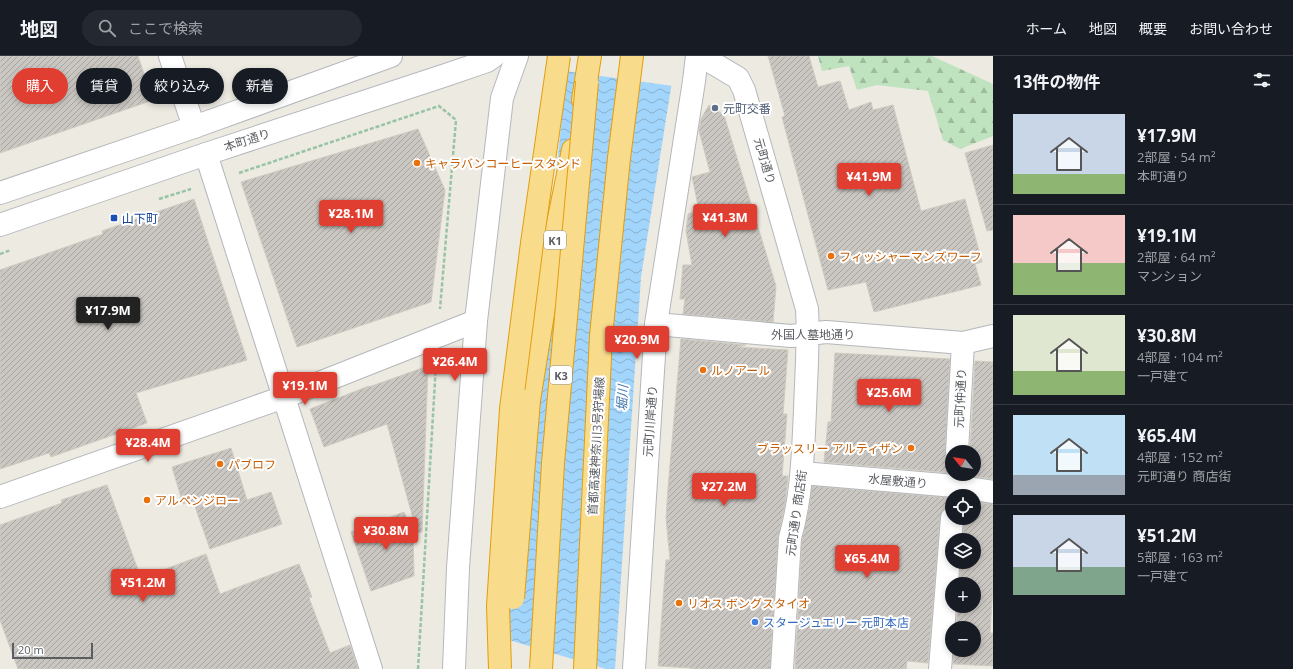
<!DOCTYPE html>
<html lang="ja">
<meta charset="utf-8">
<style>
:root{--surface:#171b24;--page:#242831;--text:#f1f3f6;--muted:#9ea1a6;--line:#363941;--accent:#e13e32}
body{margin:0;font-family:"Open Sans","Noto Sans JP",sans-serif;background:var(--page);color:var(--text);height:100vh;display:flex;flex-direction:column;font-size:15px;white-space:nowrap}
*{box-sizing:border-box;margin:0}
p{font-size:13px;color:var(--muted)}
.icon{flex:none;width:22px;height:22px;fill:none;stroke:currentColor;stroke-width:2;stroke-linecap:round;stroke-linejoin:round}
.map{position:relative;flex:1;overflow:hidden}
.drawer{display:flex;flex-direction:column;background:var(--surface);width:300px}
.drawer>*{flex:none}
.banner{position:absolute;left:12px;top:12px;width:380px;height:36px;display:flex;gap:8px}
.needle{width:26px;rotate:300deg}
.fabs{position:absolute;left:945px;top:389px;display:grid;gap:8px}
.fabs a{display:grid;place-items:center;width:36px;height:36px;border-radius:50%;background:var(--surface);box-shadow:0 2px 6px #0003;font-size:20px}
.scale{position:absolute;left:12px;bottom:10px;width:81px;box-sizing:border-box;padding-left:4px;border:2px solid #5a5d62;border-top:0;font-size:11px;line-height:14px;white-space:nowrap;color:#5a5d62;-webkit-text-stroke:3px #fff;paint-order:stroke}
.price{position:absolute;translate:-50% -34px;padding:0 9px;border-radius:4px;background:var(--accent);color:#fff;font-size:13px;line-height:26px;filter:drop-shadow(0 1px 2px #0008)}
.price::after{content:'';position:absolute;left:50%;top:24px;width:12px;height:9px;margin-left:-6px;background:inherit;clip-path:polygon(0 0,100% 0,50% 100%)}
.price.on{background:#222;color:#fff}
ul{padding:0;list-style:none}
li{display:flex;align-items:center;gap:12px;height:100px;padding:0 20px}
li+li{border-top:1px solid var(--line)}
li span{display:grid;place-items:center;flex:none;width:112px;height:80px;border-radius:0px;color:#555}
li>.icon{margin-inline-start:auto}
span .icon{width:48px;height:48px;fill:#fffc;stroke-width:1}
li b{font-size:17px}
h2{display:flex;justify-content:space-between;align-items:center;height:48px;padding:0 20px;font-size:17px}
.pill{padding:0 14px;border-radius:18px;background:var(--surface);box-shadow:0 2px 6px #0003;font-size:14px;line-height:36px}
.pill.on{background:var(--accent);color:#fff}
header{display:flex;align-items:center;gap:24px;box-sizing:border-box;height:56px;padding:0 20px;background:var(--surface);border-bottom:1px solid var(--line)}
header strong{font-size:19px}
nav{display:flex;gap:22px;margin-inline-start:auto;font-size:14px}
.search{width:280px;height:36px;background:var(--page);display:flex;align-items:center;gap:10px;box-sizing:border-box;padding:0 14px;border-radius:22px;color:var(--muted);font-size:15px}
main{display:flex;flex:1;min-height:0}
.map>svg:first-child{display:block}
.forest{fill:url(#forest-firs)}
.water{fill:url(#water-waves)}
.pier{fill:#eceae1}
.building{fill:url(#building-hatch);stroke:#d0cbc0}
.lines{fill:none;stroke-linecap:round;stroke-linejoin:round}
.street-casing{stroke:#b4b7bb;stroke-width:24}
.secondary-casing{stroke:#b5b8bd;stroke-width:24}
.highway-casing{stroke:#e49d0a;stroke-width:24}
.path{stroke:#98c3a4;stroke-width:2.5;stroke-dasharray:4 2;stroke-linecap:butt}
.street{stroke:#fff;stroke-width:22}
.secondary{stroke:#fff;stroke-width:22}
.highway{stroke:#f8dc8c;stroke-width:22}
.highway-bridge-casing{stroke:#e49d0a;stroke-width:24;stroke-linecap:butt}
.highway-bridge{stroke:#f8dc8c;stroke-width:22}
.service-dot{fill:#5c6f8a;stroke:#fff;stroke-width:1.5}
.food-dot{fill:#e8710a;stroke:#fff;stroke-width:1.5}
.transit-dot{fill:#1a4fb4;stroke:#fff;stroke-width:1.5}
.shop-dot{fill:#3f7fe0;stroke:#fff;stroke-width:1.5}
.labels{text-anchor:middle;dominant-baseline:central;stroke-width:4;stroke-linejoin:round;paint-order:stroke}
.shield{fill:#fff;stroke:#8c8e91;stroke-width:1}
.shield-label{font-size:11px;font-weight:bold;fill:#5a5d62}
.service-label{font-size:12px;fill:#4e5e75;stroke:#fff;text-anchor:start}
.street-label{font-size:12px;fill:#5a5d62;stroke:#fff}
.food-label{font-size:12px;fill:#c56008;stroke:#fff;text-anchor:start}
.transit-label{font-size:12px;fill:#164399;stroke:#fff;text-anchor:start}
.shop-label{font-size:12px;fill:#366cbe;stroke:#fff;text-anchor:start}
.water-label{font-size:13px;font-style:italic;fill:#4176ac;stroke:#fff}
</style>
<header>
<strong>地図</strong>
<div class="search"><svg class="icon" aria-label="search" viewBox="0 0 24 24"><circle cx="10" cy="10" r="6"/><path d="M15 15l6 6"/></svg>ここで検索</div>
<nav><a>ホーム</a><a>地図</a><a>概要</a><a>お問い合わせ</a></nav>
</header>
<main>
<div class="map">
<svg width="993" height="613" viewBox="0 0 993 613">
<defs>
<pattern id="forest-firs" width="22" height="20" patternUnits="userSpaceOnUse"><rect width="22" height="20" fill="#bfe3be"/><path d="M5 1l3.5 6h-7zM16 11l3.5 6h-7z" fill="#9ebb9e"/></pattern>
<pattern id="water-waves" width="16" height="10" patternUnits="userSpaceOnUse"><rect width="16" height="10" fill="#a2d5fb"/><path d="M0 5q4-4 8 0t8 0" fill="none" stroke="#87b0cf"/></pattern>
<pattern id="building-hatch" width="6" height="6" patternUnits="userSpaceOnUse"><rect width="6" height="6" fill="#cac6c1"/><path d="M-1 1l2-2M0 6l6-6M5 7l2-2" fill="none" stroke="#a7a4a0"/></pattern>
</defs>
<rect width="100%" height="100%" fill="#eceae1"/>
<!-- forest -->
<path class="forest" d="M818 0H932L993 28V80L960 93 943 84 928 35 877 29 857 34 849 10 822 15Z"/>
<!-- water -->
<path class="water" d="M568 0H676L641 221 615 613H500L542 260Z"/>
<!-- pier -->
<path class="pier" d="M566 0H678L673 30 565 15Z
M502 582 606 613H500Z"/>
<!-- building -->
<path class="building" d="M0 0H138L153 44 0 97Z
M768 0H809L818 31 840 25 849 54 871 46 873 54 893 49 921 155 965 143 982 206 975 208 981 229 874 256 866 226 828 234 782 61 785 60Z
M709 49 724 59 776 230 773 266 683 258 685 243H680L683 209H692L686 175 688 158 699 154 692 121 710 116 699 75 701 63Z
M418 73 445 134 431 246 297 291 241 126Z
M993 89V174L987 175 965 97Z
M194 143 247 304 136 337 147 367 51 401 49 397 0 413V214L103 178 102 175Z
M681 283 746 289 737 291 788 294 783 358H787L782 420H788L785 448 778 481 770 613H691V612L658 610 666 504H670L666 462 668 432Z
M835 297 950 303 945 395 946 402 952 407V417L824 406 828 366H831Z
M975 305 993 306V423L959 418H974V396H970Z
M428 310 422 476 417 477 387 368 324 391 310 353 369 330V331Z
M231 392 247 444 271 436 282 468 210 493 193 445 183 448 172 411Z
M107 429 141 522 206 498 220 538 299 508 312 541 309 542 330 597 350 589 358 613H18L0 564V469L62 447 61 444Z
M812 430 952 442V450L946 451 942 455 940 461 928 607 907 605 906 613H795L802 484 809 453Z
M974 446 993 448V530L990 577H993V610L953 608 954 594H974V572H956L958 550H974V528H959L961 506H974V484H963L964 462H974Z
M404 456 413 475 414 520 371 535 351 476Z"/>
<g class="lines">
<defs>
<path id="street" d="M170 0 194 71
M701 0 738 22 744 34 807 253C809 286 806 320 805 354 803 397 802 440 790 482L782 613
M206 98 371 613
M656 268 791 280 826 276 963 287 993 280
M957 396 963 287
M802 417 955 430 993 436
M0 441 284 341 476 265
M634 613 656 268 694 25 697 0
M940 613 952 462"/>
<path id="secondary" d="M0 137 194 71 391 0
M0 169 206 98 443 20 487 5 494 0
M454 613 458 512 476 265 502 42 517 0"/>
<path id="highway" d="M583 44 590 0
M529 344 557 172 573 94
M585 613 601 280 619 102 632 0"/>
</defs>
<!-- street casing -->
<use href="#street" class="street-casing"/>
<!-- secondary casing -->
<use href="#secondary" class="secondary-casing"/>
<!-- highway casing -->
<use href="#highway" class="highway-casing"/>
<!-- path -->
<path class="path" d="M207 30 212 20 209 12
M239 117 439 50 456 64 440 253
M159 143 191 133
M0 198 11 194
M418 613 436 308"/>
<!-- street -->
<use href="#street" class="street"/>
<!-- secondary -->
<use href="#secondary" class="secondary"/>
<!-- highway -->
<use href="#highway" class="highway"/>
<defs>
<path id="highway-bridge" d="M513 542 529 344
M500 613 498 550 511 353 532 187 559 0
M541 613 553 407 587 26"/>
</defs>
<!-- highway-bridge casing -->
<use href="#highway-bridge" class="highway-bridge-casing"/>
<!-- highway-bridge -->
<use href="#highway-bridge" class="highway-bridge"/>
</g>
<!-- markers -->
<circle class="service-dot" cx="715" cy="52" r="4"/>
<g class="food-dot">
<circle cx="417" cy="107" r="4"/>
<circle cx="831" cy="200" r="4"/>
<circle cx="703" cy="314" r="4"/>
<circle cx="911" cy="392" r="4"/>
<circle cx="220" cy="408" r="4"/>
<circle cx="147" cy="444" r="4"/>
<circle cx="679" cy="547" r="4"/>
</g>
<rect class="transit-dot" x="110" y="158" width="8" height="8" rx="2"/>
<circle class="shop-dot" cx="755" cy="566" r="4"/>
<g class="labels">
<!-- shield labels -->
<g class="shield">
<rect x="544" y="175" width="22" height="18" rx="3"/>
<rect x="550" y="310" width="22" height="18" rx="3"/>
</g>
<g class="shield-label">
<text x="555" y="184">K1</text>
<text x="561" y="319">K3</text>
</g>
<!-- service labels -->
<g class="service-label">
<text x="723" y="52">元町交番</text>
</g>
<!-- street labels -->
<g class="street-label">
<text transform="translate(247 84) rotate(-18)">本町通り</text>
<text transform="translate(765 105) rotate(74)">元町通り</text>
<text x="813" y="278">外国人墓地通り</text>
<text transform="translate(960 342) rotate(-87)">元町仲通り</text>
<text transform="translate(650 365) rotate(-86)">元町川岸通り</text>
<text transform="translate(596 390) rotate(-87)">首都高速神奈川3号狩場線</text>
<text transform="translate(898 425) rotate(5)">水屋敷通り</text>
<text transform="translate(796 457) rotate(-82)">元町通り 商店街</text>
</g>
<!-- food labels -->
<g class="food-label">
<text x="425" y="107">キャラバンコーヒースタンド</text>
<text x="839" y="200">フィッシャーマンズワーフ</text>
<text x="711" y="314">ルノアール</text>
<text x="903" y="392" text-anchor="end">ブラッスリー アルティザン</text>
<text x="228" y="408">パブロフ</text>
<text x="155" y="444">アルペンジロー</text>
<text x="687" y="547">リオス ボングスタイオ</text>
</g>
<!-- transit labels -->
<g class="transit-label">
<text x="122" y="162">山下町</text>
</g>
<!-- shop labels -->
<g class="shop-label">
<text x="763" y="566">スタージュエリー 元町本店</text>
</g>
<!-- water labels -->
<g class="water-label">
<text transform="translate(622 342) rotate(-87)">堀川</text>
</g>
</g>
</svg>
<div class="fabs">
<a><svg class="needle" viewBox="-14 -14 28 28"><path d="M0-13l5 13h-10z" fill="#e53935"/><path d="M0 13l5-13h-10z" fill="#9ea1a6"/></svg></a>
<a><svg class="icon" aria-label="locate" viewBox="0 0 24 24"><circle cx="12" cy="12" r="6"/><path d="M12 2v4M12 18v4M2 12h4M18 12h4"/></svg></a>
<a><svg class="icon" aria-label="layers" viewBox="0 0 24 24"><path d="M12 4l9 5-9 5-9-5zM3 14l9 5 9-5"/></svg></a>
<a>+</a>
<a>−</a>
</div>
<div class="scale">20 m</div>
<b class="price" style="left:869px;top:141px">¥41.9M</b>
<b class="price" style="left:351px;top:178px">¥28.1M</b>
<b class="price" style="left:725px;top:182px">¥41.3M</b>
<b class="price on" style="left:108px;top:275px">¥17.9M</b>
<b class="price" style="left:637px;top:304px">¥20.9M</b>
<b class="price" style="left:455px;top:326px">¥26.4M</b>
<b class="price" style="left:305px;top:350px">¥19.1M</b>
<b class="price" style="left:889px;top:357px">¥25.6M</b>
<b class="price" style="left:148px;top:407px">¥28.4M</b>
<b class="price" style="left:724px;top:451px">¥27.2M</b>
<b class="price" style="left:386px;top:495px">¥30.8M</b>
<b class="price" style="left:867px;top:523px">¥65.4M</b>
<b class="price" style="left:143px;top:547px">¥51.2M</b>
<div class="banner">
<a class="pill on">購入</a>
<a class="pill">賃貸</a>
<a class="pill">絞り込み</a>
<a class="pill">新着</a>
</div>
</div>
<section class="drawer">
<h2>13件の物件<svg class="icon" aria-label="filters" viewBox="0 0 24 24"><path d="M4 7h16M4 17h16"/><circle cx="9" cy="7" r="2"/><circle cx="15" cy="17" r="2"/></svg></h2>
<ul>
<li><span style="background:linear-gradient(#c9d6e8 75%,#8fb573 0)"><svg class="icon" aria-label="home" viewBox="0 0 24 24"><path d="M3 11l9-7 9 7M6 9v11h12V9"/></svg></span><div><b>¥17.9M</b><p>2部屋 · 54 m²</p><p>本町通り</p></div></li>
<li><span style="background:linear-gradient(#f6c9c9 60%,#8fb573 0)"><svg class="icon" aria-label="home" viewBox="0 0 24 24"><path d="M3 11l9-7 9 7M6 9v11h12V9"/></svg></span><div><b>¥19.1M</b><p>2部屋 · 64 m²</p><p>マンション</p></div></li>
<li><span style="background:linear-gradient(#dfe7d0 70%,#8fb573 0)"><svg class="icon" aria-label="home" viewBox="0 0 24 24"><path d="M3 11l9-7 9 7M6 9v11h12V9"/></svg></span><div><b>¥30.8M</b><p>4部屋 · 104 m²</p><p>一戸建て</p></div></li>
<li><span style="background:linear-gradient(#bfe0f5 75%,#9aa5b1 0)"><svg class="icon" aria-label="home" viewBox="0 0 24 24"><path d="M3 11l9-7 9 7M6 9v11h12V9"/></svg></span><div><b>¥65.4M</b><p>4部屋 · 152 m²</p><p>元町通り 商店街</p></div></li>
<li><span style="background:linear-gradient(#c9d6e8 65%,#7fa58c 0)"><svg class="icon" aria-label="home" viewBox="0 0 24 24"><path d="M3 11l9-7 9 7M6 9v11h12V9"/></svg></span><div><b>¥51.2M</b><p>5部屋 · 163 m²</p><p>一戸建て</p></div></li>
</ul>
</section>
</main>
